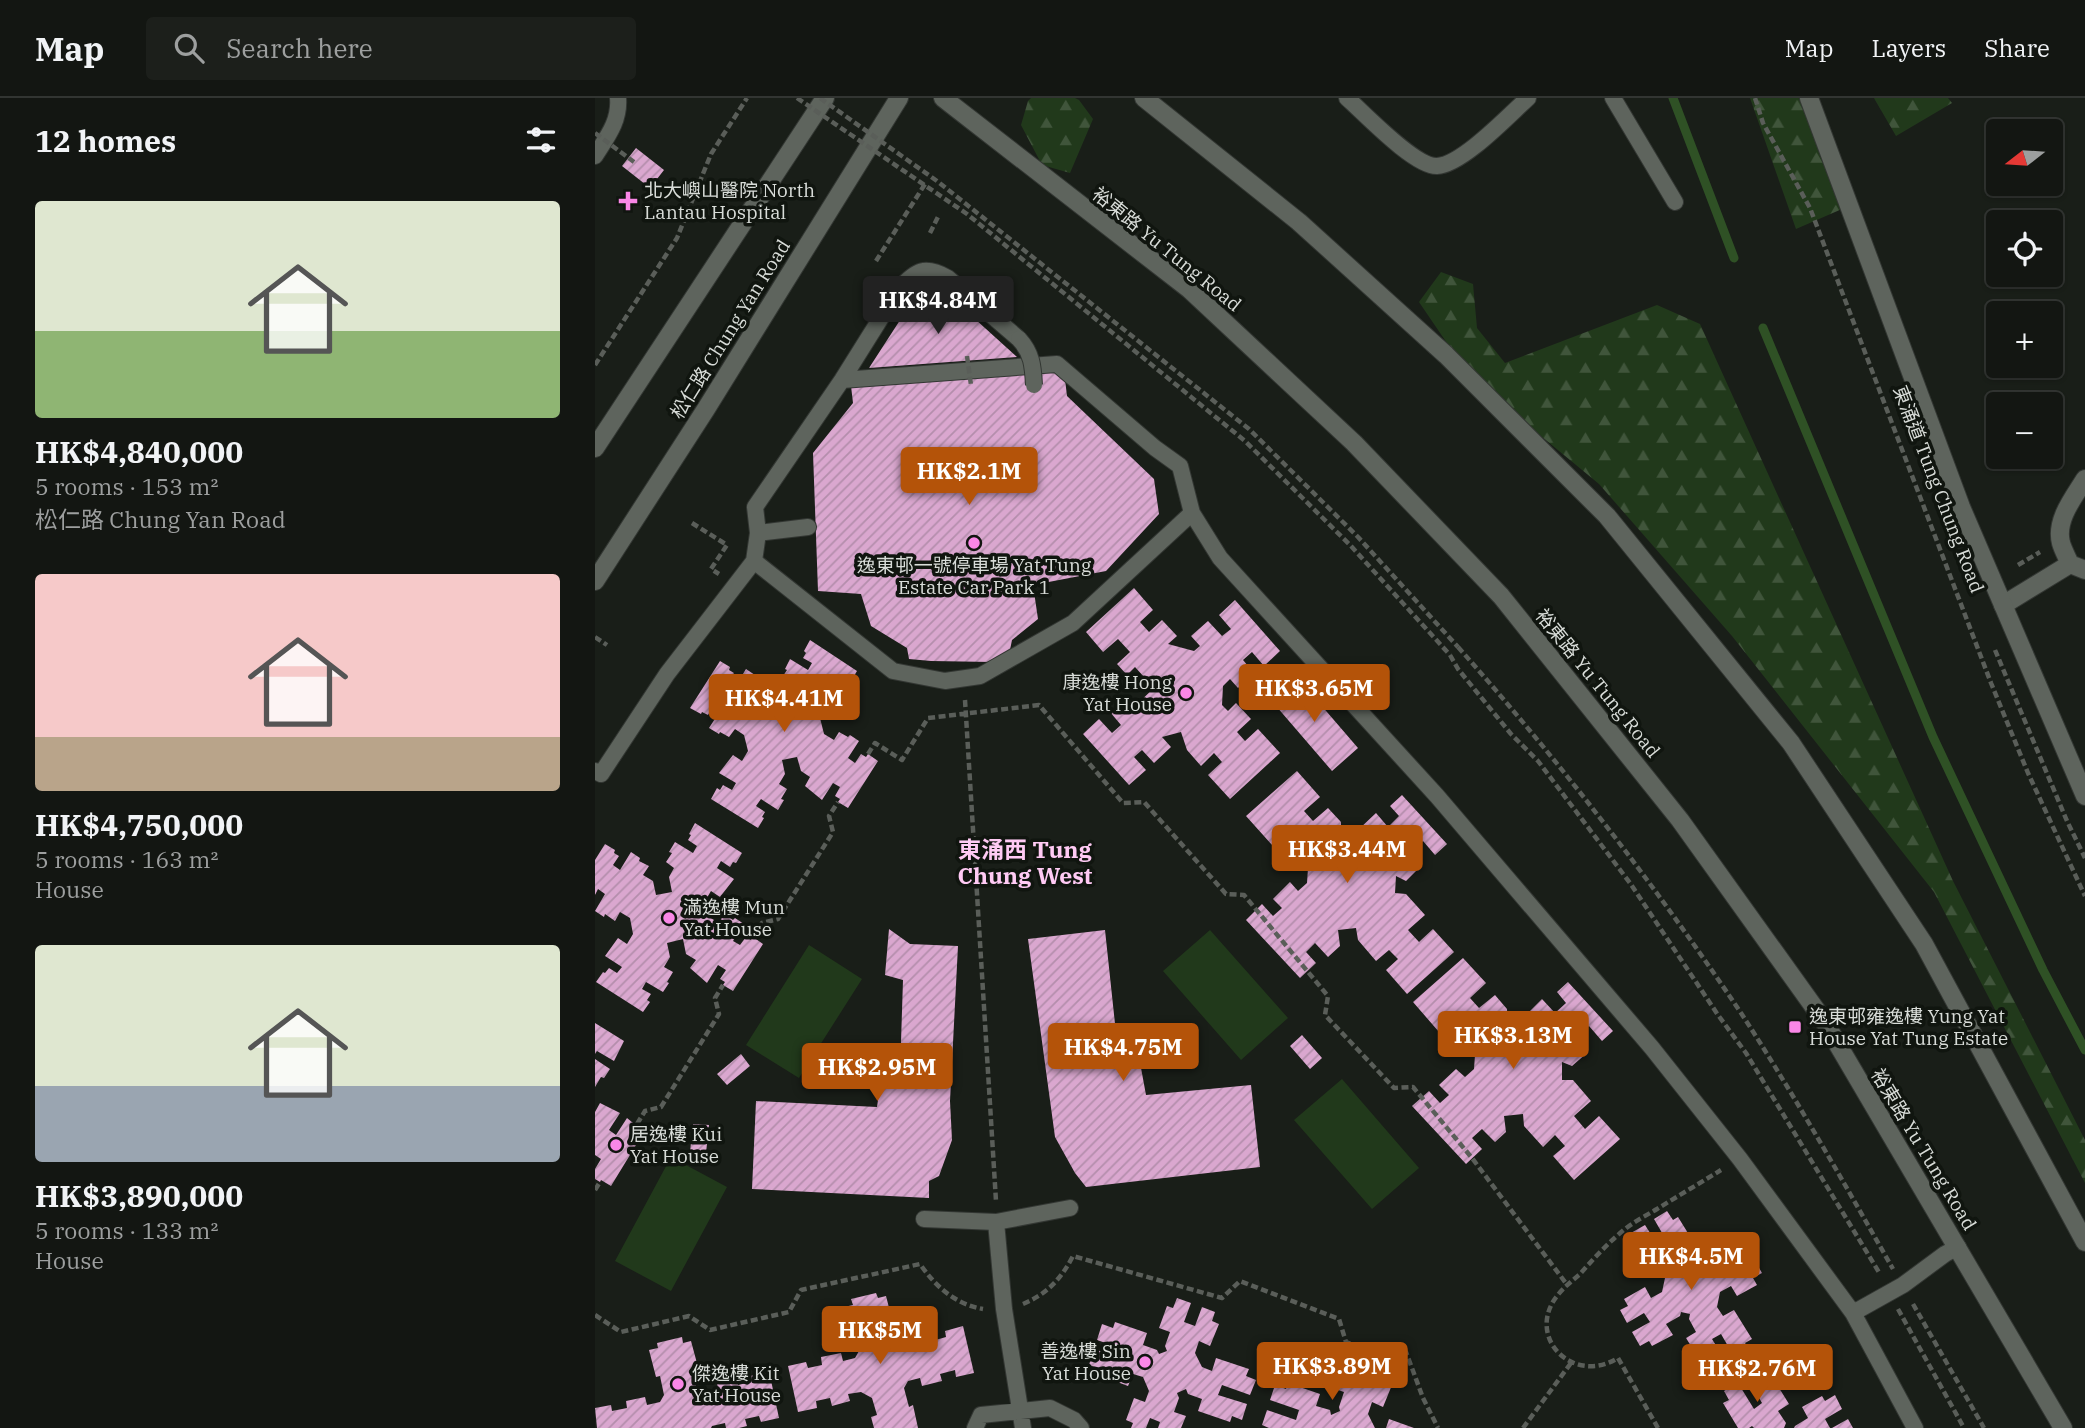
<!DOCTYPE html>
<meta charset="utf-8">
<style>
:root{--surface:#131612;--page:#1c1f1b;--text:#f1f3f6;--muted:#9d9f9f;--line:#323532;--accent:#b45309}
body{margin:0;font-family:"IBM Plex Serif","Noto Sans TC",serif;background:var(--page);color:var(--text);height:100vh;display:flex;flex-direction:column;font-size:26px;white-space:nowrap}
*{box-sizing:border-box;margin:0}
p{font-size:23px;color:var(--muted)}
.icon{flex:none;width:38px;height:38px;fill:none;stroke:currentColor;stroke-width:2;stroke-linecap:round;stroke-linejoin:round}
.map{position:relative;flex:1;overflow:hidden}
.sheet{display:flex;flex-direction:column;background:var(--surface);width:595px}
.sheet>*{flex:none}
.needle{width:46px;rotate:253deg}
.tools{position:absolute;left:1391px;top:21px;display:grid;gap:14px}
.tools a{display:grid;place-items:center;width:77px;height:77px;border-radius:7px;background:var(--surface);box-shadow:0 2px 5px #0004,0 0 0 2px var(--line);font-size:35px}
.price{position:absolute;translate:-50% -60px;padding:0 16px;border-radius:7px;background:var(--accent);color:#fff;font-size:23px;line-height:46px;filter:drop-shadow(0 2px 4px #0008)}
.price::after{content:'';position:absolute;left:50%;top:42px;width:21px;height:16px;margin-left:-10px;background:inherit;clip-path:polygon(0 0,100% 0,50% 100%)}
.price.selected{background:#222;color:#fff}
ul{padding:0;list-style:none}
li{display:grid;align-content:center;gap:14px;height:371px;padding:0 35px}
li span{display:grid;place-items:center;height:217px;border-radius:7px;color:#555}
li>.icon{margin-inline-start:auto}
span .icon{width:126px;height:126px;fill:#fffc;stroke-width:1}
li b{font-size:30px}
h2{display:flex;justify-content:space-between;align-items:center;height:84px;padding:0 35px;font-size:30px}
header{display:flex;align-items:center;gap:42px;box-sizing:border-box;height:98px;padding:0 35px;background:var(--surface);border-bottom:2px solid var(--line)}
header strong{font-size:33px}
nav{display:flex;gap:38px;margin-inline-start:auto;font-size:24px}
.search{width:490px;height:63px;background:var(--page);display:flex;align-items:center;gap:18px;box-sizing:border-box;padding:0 24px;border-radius:7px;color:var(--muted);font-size:26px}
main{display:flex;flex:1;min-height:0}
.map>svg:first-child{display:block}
.green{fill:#21391b}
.forest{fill:url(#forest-firs)}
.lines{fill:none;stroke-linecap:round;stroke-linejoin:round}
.stream{stroke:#2f5125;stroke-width:9}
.building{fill:url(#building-hatch)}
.lane-casing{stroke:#333733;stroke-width:18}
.street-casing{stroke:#333733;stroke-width:20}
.secondary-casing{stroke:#333733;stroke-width:20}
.path{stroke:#5a5e59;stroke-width:4.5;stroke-dasharray:7 3.5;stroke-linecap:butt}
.lane{stroke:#5e645d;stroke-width:16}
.street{stroke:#5e645d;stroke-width:18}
.secondary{stroke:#5e645d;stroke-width:18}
.lane-bridge-casing{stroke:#333733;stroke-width:18;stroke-linecap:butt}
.path-bridge{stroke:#5a5e59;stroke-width:4.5;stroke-dasharray:7 3.5;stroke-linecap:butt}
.lane-bridge{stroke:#5e645d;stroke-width:16}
.poi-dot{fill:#fa87e7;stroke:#10150f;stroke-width:2.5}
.labels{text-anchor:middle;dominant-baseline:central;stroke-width:7;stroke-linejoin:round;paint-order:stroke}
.poi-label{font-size:19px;fill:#d8dcd8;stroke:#10150f;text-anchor:start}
.street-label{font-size:19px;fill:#d8dcd8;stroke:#10150f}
.quarter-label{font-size:23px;font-weight:bold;fill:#ffcaf4;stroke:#10150f}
</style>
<header>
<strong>Map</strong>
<div class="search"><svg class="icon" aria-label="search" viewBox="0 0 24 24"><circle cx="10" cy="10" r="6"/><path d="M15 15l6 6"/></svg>Search here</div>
<nav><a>Map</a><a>Layers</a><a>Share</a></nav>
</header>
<main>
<section class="sheet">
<h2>12 homes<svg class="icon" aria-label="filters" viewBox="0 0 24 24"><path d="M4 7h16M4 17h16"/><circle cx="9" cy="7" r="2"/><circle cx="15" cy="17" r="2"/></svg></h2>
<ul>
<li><span style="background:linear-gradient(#dfe7d0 60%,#8fb573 0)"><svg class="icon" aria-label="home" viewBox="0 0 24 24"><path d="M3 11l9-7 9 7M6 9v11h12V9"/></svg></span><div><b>HK$4,840,000</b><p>5 rooms · 153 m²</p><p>松仁路 Chung Yan Road</p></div></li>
<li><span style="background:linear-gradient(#f6c9c9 75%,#b9a48a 0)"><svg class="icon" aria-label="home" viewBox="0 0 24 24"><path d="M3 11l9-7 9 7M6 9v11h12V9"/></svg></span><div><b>HK$4,750,000</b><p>5 rooms · 163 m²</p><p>House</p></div></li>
<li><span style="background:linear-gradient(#dfe7d0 65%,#9aa5b1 0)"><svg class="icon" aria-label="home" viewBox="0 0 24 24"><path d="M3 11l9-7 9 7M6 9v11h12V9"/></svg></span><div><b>HK$3,890,000</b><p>5 rooms · 133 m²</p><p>House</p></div></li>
</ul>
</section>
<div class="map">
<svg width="1490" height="1330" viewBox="0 0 1490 1330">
<defs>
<pattern id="forest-firs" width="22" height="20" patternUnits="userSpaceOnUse" patternTransform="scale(1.75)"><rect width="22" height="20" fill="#21391b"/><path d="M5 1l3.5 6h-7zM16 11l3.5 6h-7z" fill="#40553b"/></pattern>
<pattern id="building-hatch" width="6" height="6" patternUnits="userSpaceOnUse" patternTransform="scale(1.75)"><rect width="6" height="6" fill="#daa7cf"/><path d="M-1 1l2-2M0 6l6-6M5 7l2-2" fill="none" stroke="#b48eac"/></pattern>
</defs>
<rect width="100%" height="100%" fill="#191e18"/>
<!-- green -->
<path class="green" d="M615 832 693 920 646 962 568 873Z
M214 847 267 881 204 980 151 947Z
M747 981 824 1070 777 1111 699 1022Z
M76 1059 132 1089 76 1193 20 1163Z"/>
<!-- forest -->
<path class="forest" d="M436 0H480L484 2 498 21 475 75 447 67 426 27 433 3Z
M1155 0H1206L1247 111 1201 131Z
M1279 0H1353L1357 5 1301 38Z
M846 174 878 186 882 230 910 265 1062 207 1105 226 1358 783 1490 1042V1085L1339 794 1137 538 1004 386 929 324 856 251 824 204Z"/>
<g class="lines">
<!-- stream -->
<path class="stream" d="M1078 0 1139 160
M1168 230 1338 639 1448 872 1490 952"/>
</g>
<!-- building -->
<path class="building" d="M41 50 69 72 55 90 27 68Z
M348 192 422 259 274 270 320 199Z
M469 273 472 298 559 381 564 416 511 473 438 487 443 521 417 542 414 557 397 564 336 563 314 561 312 550 276 528 266 496 223 493 218 355 258 305 256 288Z
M539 490 558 512 545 524 554 534 567 522 582 538 573 546 599 553 605 548 596 538 613 523 627 538 636 531 624 517 640 502 685 553 669 568 657 554 648 562 659 575 643 590 635 581 628 588 627 607 633 613 641 605 656 621 642 634 650 643 663 631 685 655 635 701 613 677 627 664 619 655 606 668 592 652 586 634 567 639 576 649 559 665 547 652 539 659 551 672 534 687 488 636 504 621 517 635 526 627 515 614 531 600 539 609 559 590 540 569 532 577 522 566 535 554 523 541 508 554 491 534Z
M215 542 262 573 256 583 254 581 250 586 241 580 237 588 254 598 240 616 231 611 225 620 229 636 239 642 244 634 253 639 255 637 264 643 253 660 260 665 266 656 271 659 273 656 283 663 253 710 243 704 245 701 240 698 245 689 238 685 227 702 210 688 215 679 206 673 202 659 187 662 190 676 184 686 192 691 186 701 189 702 183 712 166 701 161 708 170 714 167 719 169 720 163 730 116 701 122 690 125 692 128 687 137 692 141 685 124 675 138 657 147 663 153 653 149 637 140 631 134 639 125 634 124 636 114 630 125 613 118 608 113 617 107 614 106 616 95 610 125 563 135 569 134 572 139 575 133 584 140 589 151 571 160 577 159 580 169 585 163 594 173 600 176 614 192 611 188 597 194 587 186 581 192 572 190 571 195 561 213 572 217 565 208 560 211 555 209 553Z
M701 578 763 650 737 673 675 601Z
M702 673 725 699 709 713 718 723 733 710 746 724V744H758L763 732 781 715 793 729 804 718 795 708 807 697 852 746 840 757 828 743 814 755 826 768 811 783 801 778 800 795 811 796 830 817 813 832 824 844 838 831 859 854 812 896 791 872 803 861 794 852 781 863 763 842 761 830 743 832 745 848 733 859 720 845 711 854 721 865 705 880 651 822 667 806 678 818 687 810 678 801 695 784 703 793 712 785 713 770H701L686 754 696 745 689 738 678 748 651 718Z
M100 725 147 755 141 765 138 764 135 769 126 763 122 770 139 781 125 799 116 793 110 803 114 819 124 825 129 816 138 822 140 820 149 826 138 843 145 847 151 839 156 842 158 839 168 846 138 893 128 887 130 884 125 881 131 872 123 867 112 885 95 870 101 862 91 856 88 841 72 845 75 859 69 869 78 874 72 884 74 885 68 894 51 884 47 891 56 896 52 902 55 904 48 914 1 884 8 874 10 875 14 870 22 875 27 869 10 858 23 840 32 846 38 836 35 820 25 814 20 823 10 816 9 819 0 813 10 796 3 791 0 797V762L10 746 20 752 19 755 24 758 18 767 25 772 36 754 45 760 44 763 54 768 48 777 58 783 61 797 77 794 74 779 79 770 71 764 77 755 74 754 80 744 98 755 102 748 93 742 96 737 94 736Z
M294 831 315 846 363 848 355 1003 357 1042 344 1078 334 1083V1100L157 1091 161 1003 282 1009 286 981 305 975 308 882 290 877Z
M510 832 524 963 544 959 551 997 656 987 665 1069 491 1089 480 1075 460 1039 433 841Z
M868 860 891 885 875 900 884 910 900 897 912 911 913 931H925L930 918 947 901 960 915 971 905 962 894 973 884 1018 933 1007 943 994 928 980 941 992 955 977 968 967 964V982H978L996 1003 979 1018 990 1031 1004 1018 1025 1041 979 1082 958 1058 970 1048 960 1037 948 1049 929 1028 928 1016 909 1018 911 1034 900 1044 887 1031 877 1040 887 1051 871 1066 817 1008 834 993 845 1005 854 997 844 987 861 971 870 979 879 971 880 957 867 956 853 940 863 931 856 923 844 934 818 904Z
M0 925 29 943 19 963 2 953 0 956Z
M707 937 727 960 715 971 695 948Z
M146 956 155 968 132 987 122 976Z
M0 961 15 971 9 980 6 979 0 989Z
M5 1005 25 1015 14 1032 21 1037 32 1020 49 1034 16 1088 6 1082 5 1084 0 1081V1071L6 1061 0 1057V1014Z
M98 1026 114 1027 111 1055 95 1054Z
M1072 1113 1078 1122 1083 1119 1101 1148 1090 1154 1098 1167 1096 1171 1105 1174 1107 1170 1120 1162 1114 1151 1134 1139 1137 1145 1146 1139 1154 1153 1137 1163 1142 1173 1160 1163 1167 1175 1158 1180 1162 1187 1142 1198 1136 1188 1125 1194 1122 1209 1128 1218 1139 1212 1157 1241 1150 1245 1155 1253 1141 1262 1126 1236 1117 1241 1133 1267 1119 1275 1114 1266 1109 1269 1091 1240 1101 1234 1094 1221 1095 1216 1086 1214 1085 1218 1071 1226 1078 1237 1057 1248 1054 1243 1045 1248 1037 1234 1055 1224 1049 1215 1032 1225 1025 1212 1033 1208 1029 1201 1050 1189 1056 1200 1067 1194 1070 1180 1064 1170 1053 1177 1035 1147 1041 1144 1036 1135 1050 1127 1066 1152 1074 1147 1059 1121Z
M281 1195 283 1200 291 1198 298 1225 292 1227 296 1244 306 1250 318 1247 317 1240 336 1235 337 1243 351 1239 350 1233 368 1228 379 1275 361 1279 360 1272 345 1276 347 1283 327 1288 325 1280 313 1283 309 1290 314 1309 318 1307 323 1330H279L276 1319 282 1317 277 1300 266 1294 253 1296 255 1303 237 1308 235 1300 221 1303 222 1310 203 1314 193 1268 211 1264 213 1270 227 1267 226 1259 246 1255 248 1263 260 1260 264 1253 259 1235 255 1236 249 1209 258 1207 256 1201Z
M582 1200 596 1205 589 1224 600 1228 607 1209 620 1214 617 1223 624 1226 615 1248 604 1243 600 1255 607 1269 617 1273 621 1260 654 1271 651 1278 661 1282 655 1297 627 1287 623 1297 652 1306 647 1322 637 1318 635 1324 603 1313 607 1301 593 1296 591 1291 582 1295 584 1300 579 1314 591 1318 586 1330H563L565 1324 555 1320 551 1330H536L538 1325 531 1322 539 1300 550 1304 554 1293 548 1279 538 1276 533 1288 501 1276 503 1270 494 1267 499 1251 528 1261 531 1252 502 1242 507 1226 518 1230 520 1224 552 1235 548 1247 562 1252 564 1256 572 1253 570 1248 575 1234 564 1230 572 1208 578 1210Z
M87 1239 88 1245 96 1243 103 1269 97 1271 101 1288 111 1294 123 1291 122 1284 141 1279 143 1287 156 1284 155 1278 174 1273 184 1320 166 1324 164 1318 150 1321 152 1328 144 1330H131L130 1325 117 1328 116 1330H2L0 1310 16 1307 17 1313 32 1310 31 1303 50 1299 52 1307 65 1304 69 1297 65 1278 61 1279 54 1252 63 1250 62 1245Z
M755 1260 769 1266 763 1285 772 1289 780 1269 793 1275 790 1284 797 1287 788 1309 777 1304 773 1316 780 1330H674L667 1327 672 1312 701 1322 704 1312 675 1302 680 1287 691 1291 693 1285 725 1296 721 1308 735 1312 736 1317 745 1313 744 1309 749 1294 737 1290 745 1268 751 1270Z
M1165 1271 1170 1280 1176 1277 1194 1306 1183 1313 1191 1325 1189 1330H1159L1157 1328 1154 1330H1143L1128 1305 1134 1302 1129 1293 1143 1285 1159 1311 1167 1305 1152 1279Z
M1240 1297 1247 1311 1230 1321 1235 1330H1199L1200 1328 1213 1320 1207 1309 1227 1298 1230 1303Z
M794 1321 819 1330H791Z
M1253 1321 1258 1330H1237Z"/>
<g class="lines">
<defs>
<path id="lane" d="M752 0C770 16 820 69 842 68 867 67 914 17 933 0
M1018 0 1080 104
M0 58C12 39 25 23 23 0
M247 282 462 266 560 350 585 368 597 415 625 460 842 698 1057 950 1145 1061 1258 1215 1320 1330
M163 435 213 429
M159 463 298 573 350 583 385 578 478 525 597 415
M0 673 6 676 72 576 159 463 163 435 160 409 247 282 304 191C321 172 330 167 353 180L424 241
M329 1121 401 1124 475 1110
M401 1124 409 1211 428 1330
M1258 1215 1308 1187 1350 1156 1363 1149
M380 1330 386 1317 455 1310 479 1322 486 1330"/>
<path id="street" d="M1475 466C1472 459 1468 452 1466 445 1460 422 1479 399 1490 381
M1408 507 1475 466 1490 472"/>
<path id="secondary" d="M348 0 594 191 759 345 906 498 1085 722 1229 923 1468 1330
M549 0 704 124 851 257 1012 418 1196 645 1329 846 1490 1144
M1214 0 1366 409 1490 698
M0 350 230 0
M0 483 111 311 304 0"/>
</defs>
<!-- lane casing -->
<use href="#lane" class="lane-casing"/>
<!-- street casing -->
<use href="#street" class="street-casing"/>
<!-- secondary casing -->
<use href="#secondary" class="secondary-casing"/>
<!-- path -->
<path class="path" d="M1160 0 1168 25 1215 110 1396 585 1433 675 1490 798
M335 135 343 119
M281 163 330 86
M0 267 82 140 116 56 152 0
M97 425 132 447 116 471 124 476
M1423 467 1445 454
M0 539 12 547
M863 549C966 665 1060 787 1146 915 1200 998 1249 1085 1298 1171
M1400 552 1472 723 1490 760
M855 557 863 571 916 636 943 663 1035 785 1123 917 1151 955 1285 1176
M370 602 401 1103
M273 656 280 645 307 662 333 620 444 607 528 705 549 704 631 796 649 797 733 898 730 917 799 990 818 989 877 1060 973 1188
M158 839 167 825 183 821 238 734 234 718 243 704
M42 1026 50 1013 66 1009 124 916 120 900 128 887
M0 1092 5 1084
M428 1206C452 1196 466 1181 478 1158L627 1200 645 1183 744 1221 751 1244 794 1260 811 1254 828 1300 843 1330
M1318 1206 1389 1330
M1303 1211 1369 1330
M0 1217 26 1234 94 1218 115 1232 194 1214 206 1192 325 1166C341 1189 360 1206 388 1211
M928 1330 976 1265
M1063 1330 1023 1260C978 1288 930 1239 962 1198 968 1190 977 1183 985 1176 999 1160 1014 1144 1030 1131 1040 1123 1052 1117 1062 1111 1083 1098 1105 1085 1126 1072"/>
<!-- lane -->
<use href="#lane" class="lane"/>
<!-- street -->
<use href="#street" class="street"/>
<!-- secondary -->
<use href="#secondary" class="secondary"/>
<defs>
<path id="lane-bridge" d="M424 241C437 255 438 268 439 287"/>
</defs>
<!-- lane-bridge casing -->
<use href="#lane-bridge" class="lane-bridge-casing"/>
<!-- path-bridge -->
<path class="path-bridge" d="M202 0 372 116 650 343 755 447 855 557
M225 0 342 83 654 331 763 439 863 549
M0 35 39 64
M372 258 376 287"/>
<!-- lane-bridge -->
<use href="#lane-bridge" class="lane-bridge"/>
</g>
<!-- markers -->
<g class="poi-dot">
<path d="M29.5 92.5h7v7h7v7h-7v7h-7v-7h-7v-7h7z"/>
<circle cx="379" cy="445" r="7"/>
<circle cx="591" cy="595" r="7"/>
<circle cx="74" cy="820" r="7"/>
<rect x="1193" y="922" width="14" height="14" rx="3.5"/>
<circle cx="21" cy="1047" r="7"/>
<circle cx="550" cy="1264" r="7"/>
<circle cx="83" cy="1286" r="7"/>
</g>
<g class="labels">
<!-- poi labels -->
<g class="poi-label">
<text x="49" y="92">北大嶼山醫院 North<tspan x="49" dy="22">Lantau Hospital</tspan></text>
<text x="379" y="467" text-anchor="middle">逸東邨一號停車場 Yat Tung<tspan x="379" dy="22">Estate Car Park 1</tspan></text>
<text x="577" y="584" text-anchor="end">康逸樓 Hong<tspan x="577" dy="22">Yat House</tspan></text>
<text x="88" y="809">滿逸樓 Mun<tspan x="88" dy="22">Yat House</tspan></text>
<text x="1214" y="918">逸東邨雍逸樓 Yung Yat<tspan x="1214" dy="22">House Yat Tung Estate</tspan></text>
<text x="35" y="1036">居逸樓 Kui<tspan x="35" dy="22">Yat House</tspan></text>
<text x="536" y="1253" text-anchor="end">善逸樓 Sin<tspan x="536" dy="22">Yat House</tspan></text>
<text x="97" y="1275">傑逸樓 Kit<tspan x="97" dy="22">Yat House</tspan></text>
</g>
<!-- street labels -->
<g class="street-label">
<text transform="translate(572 151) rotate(39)">裕東路 Yu Tung Road</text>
<text transform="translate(135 231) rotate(-58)">松仁路 Chung Yan Road</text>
<text transform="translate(1344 391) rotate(69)">東涌道 Tung Chung Road</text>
<text transform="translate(1003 585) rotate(51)">裕東路 Yu Tung Road</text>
<text transform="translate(1329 1051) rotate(59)">裕東路 Yu Tung Road</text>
</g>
<!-- quarter labels -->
<g class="quarter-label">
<text x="430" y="751">東涌西 Tung<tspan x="430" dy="26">Chung West</tspan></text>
</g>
</g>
</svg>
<div class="tools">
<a><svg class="needle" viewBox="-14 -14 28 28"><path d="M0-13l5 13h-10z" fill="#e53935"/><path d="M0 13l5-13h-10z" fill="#9d9f9f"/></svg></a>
<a><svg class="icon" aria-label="locate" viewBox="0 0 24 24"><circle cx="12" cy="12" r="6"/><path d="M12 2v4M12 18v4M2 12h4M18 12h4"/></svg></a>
<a>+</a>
<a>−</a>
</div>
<b class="price selected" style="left:343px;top:238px">HK$4.84M</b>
<b class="price" style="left:374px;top:409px">HK$2.1M</b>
<b class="price" style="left:719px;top:626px">HK$3.65M</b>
<b class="price" style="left:189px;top:636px">HK$4.41M</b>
<b class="price" style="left:752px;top:787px">HK$3.44M</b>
<b class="price" style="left:918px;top:973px">HK$3.13M</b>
<b class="price" style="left:528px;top:985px">HK$4.75M</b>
<b class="price" style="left:282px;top:1005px">HK$2.95M</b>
<b class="price" style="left:1096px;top:1194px">HK$4.5M</b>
<b class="price" style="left:285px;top:1268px">HK$5M</b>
<b class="price" style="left:737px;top:1304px">HK$3.89M</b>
<b class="price" style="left:1162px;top:1306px">HK$2.76M</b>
</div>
</main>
